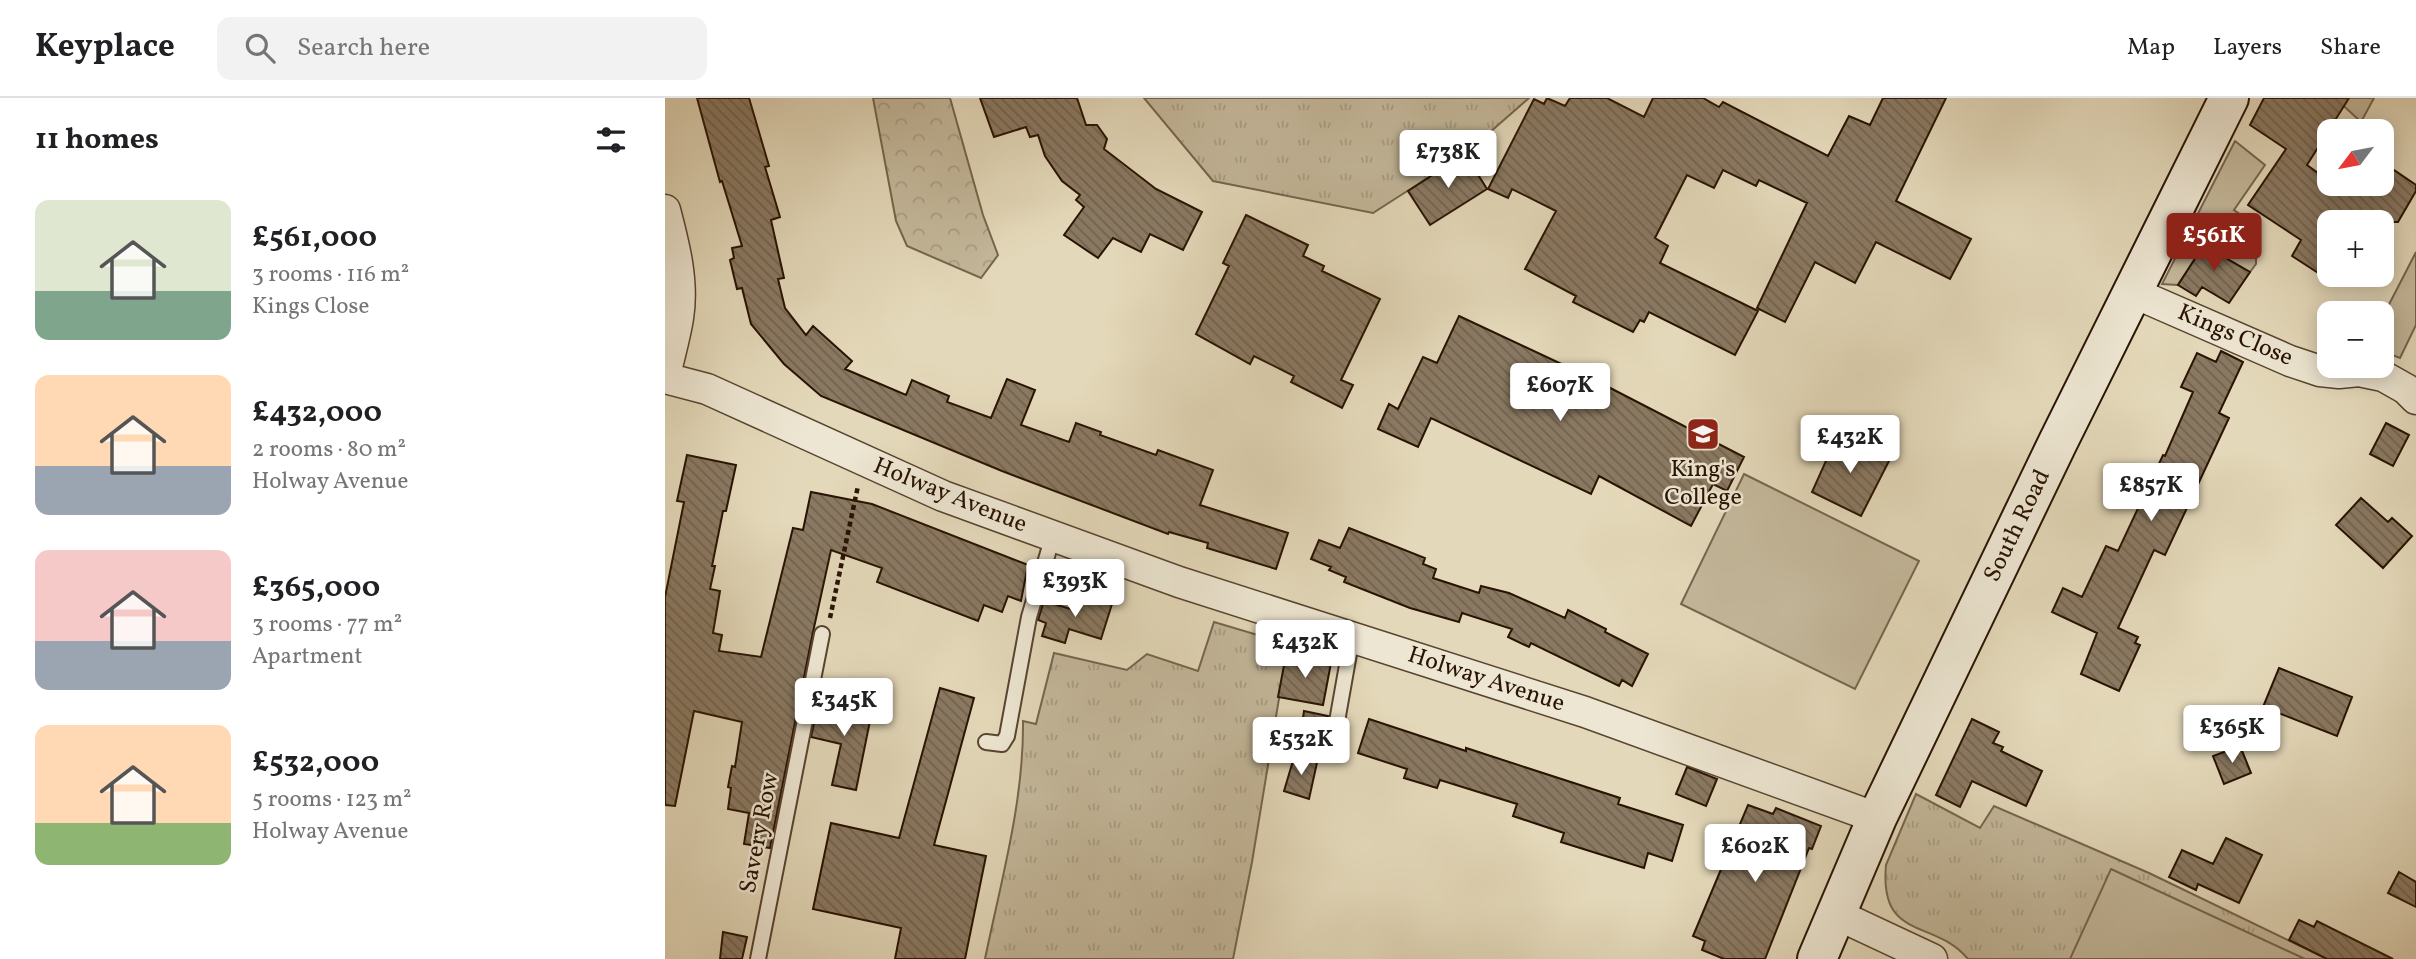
<!DOCTYPE html>
<meta charset="utf-8">
<style>
:root{--surface:#fff;--page:#f2f2f2;--text:#202124;--muted:#757577;--line:#e0e0e0;--accent:#8f2418}
body{margin:0;font-family:Vollkorn,serif;background:var(--page);color:var(--text);height:100vh;display:flex;flex-direction:column;font-size:26px;white-space:nowrap}
*{box-sizing:border-box;margin:0}
p{font-size:23px;color:var(--muted)}
.icon{flex:none;width:38px;height:38px;fill:none;stroke:currentColor;stroke-width:2;stroke-linecap:round;stroke-linejoin:round}
.map{position:relative;flex:1;overflow:hidden}
.sheet{display:flex;flex-direction:column;background:var(--surface);width:665px}
.sheet>*{flex:none}
.needle{width:46px;rotate:238deg}
.controls{position:absolute;left:1652px;top:21px;display:grid;gap:14px}
.controls a{display:grid;place-items:center;width:77px;height:77px;border-radius:14px;background:var(--surface);box-shadow:0 4px 18px #0003;font-size:35px}
.price{position:absolute;translate:-50% -60px;padding:0 16px;border-radius:7px;background:#fff;color:#222;font-size:23px;line-height:46px;filter:drop-shadow(0 2px 4px #0008)}
.price::after{content:'';position:absolute;left:50%;top:42px;width:21px;height:16px;margin-left:-10px;background:inherit;clip-path:polygon(0 0,100% 0,50% 100%)}
.price.on{background:var(--accent);color:#fff}
ul{padding:0;list-style:none}
li{display:flex;align-items:center;gap:21px;height:175px;padding:0 35px}
li span{display:grid;place-items:center;flex:none;width:196px;height:140px;border-radius:14px;color:#555}
li>.icon{margin-inline-start:auto}
span .icon{width:84px;height:84px;fill:#fffc;stroke-width:1}
li b{font-size:30px}
h2{display:flex;justify-content:space-between;align-items:center;height:84px;padding:0 35px;font-size:30px}
header{display:flex;align-items:center;gap:42px;box-sizing:border-box;height:98px;padding:0 35px;background:var(--surface);border-bottom:2px solid var(--line)}
header strong{font-size:33px}
nav{display:flex;gap:38px;margin-inline-start:auto;font-size:24px}
.search{width:490px;height:63px;background:var(--page);display:flex;align-items:center;gap:18px;box-sizing:border-box;padding:0 24px;border-radius:14px;color:var(--muted);font-size:26px}
main{display:flex;flex:1;min-height:0}
.map>svg:first-child{display:block}
.grass{fill:url(#grass-tufts);stroke:#76654e;stroke-width:2}
.forest{fill:url(#forest-crowns);stroke:#76654e;stroke-width:2}
.garden{fill:#c3b79a;stroke:#76654e;stroke-width:2}
.building{fill:url(#building-back-hatch);stroke:#291303;stroke-width:2}
.lines{fill:none;stroke-linecap:round;stroke-linejoin:round}
.service-casing{stroke:#584430;stroke-width:18}
.minor-casing{stroke:#584430;stroke-width:33}
.secondary-casing{stroke:#291303;stroke-width:42}
.path{stroke:#291303;stroke-width:4.5;stroke-dasharray:5 3.5;stroke-linecap:butt}
.service{stroke:#ede6d2;stroke-width:14}
.minor{stroke:#ede6d2;stroke-width:30}
.secondary{stroke:#ede6d2;stroke-width:38}
.labels{text-anchor:middle;dominant-baseline:central;stroke-width:5;stroke-linejoin:round;paint-order:stroke}
.street-label{font-size:24px;fill:#291303;stroke:#ede6d2}
.poi-label{font-size:24px;fill:#291303;stroke:#ede6d2}
</style>
<header>
<strong>Keyplace</strong>
<div class="search"><svg class="icon" aria-label="search" viewBox="0 0 24 24"><circle cx="10" cy="10" r="6"/><path d="M15 15l6 6"/></svg>Search here</div>
<nav><a>Map</a><a>Layers</a><a>Share</a></nav>
</header>
<main>
<section class="sheet">
<h2>11 homes<svg class="icon" aria-label="filters" viewBox="0 0 24 24"><path d="M4 7h16M4 17h16"/><circle cx="9" cy="7" r="2"/><circle cx="15" cy="17" r="2"/></svg></h2>
<ul>
<li><span style="background:linear-gradient(#dfe7d0 65%,#7fa58c 0)"><svg class="icon" aria-label="home" viewBox="0 0 24 24"><path d="M3 11l9-7 9 7M6 9v11h12V9"/></svg></span><div><b>£561,000</b><p>3 rooms · 116 m²</p><p>Kings Close</p></div></li>
<li><span style="background:linear-gradient(#ffd9b3 65%,#9aa5b1 0)"><svg class="icon" aria-label="home" viewBox="0 0 24 24"><path d="M3 11l9-7 9 7M6 9v11h12V9"/></svg></span><div><b>£432,000</b><p>2 rooms · 80 m²</p><p>Holway Avenue</p></div></li>
<li><span style="background:linear-gradient(#f6c9c9 65%,#9aa5b1 0)"><svg class="icon" aria-label="home" viewBox="0 0 24 24"><path d="M3 11l9-7 9 7M6 9v11h12V9"/></svg></span><div><b>£365,000</b><p>3 rooms · 77 m²</p><p>Apartment</p></div></li>
<li><span style="background:linear-gradient(#ffd9b3 70%,#8fb573 0)"><svg class="icon" aria-label="home" viewBox="0 0 24 24"><path d="M3 11l9-7 9 7M6 9v11h12V9"/></svg></span><div><b>£532,000</b><p>5 rooms · 123 m²</p><p>Holway Avenue</p></div></li>
</ul>
</section>
<div class="map">
<svg width="1751" height="861" viewBox="0 0 1751 861">
<defs>
<pattern id="grass-tufts" width="24" height="20" patternUnits="userSpaceOnUse" patternTransform="scale(1.75)"><rect width="24" height="20" fill="#c3b79a"/><path d="M3 7l-1-3M5 7V3M7 7l1-3M15 17l-1-3M17 17v-4M19 17l1-3" fill="none" stroke="#a89c83"/></pattern>
<pattern id="forest-crowns" width="20" height="18" patternUnits="userSpaceOnUse" patternTransform="scale(1.75)"><rect width="20" height="18" fill="#c3b79a"/><path d="M2 6a3 3 0 1 1 6 0M12 15a3 3 0 1 1 6 0" fill="none" stroke="#a89c83"/></pattern>
<pattern id="building-back-hatch" width="6" height="6" patternUnits="userSpaceOnUse" patternTransform="scale(1.75)"><rect width="6" height="6" fill="#8a7962"/><path d="M-1 5l2 2M0 0l6 6M5-1l2 2" fill="none" stroke="#71624f"/></pattern>
</defs>
<rect width="100%" height="100%" fill="#e3d8b9"/>
<filter id="stains"><feTurbulence type="fractalNoise" baseFrequency=".00286" numOctaves="4"/><feColorMatrix values="0 0 0 0 .2 0 0 0 0 .09 0 0 0 0 .02 0 0 0 .5 -.17"/></filter>
<radialGradient id="worn" r=".72"><stop offset=".6" stop-color="#630" stop-opacity="0"/><stop offset="1" stop-color="#630" stop-opacity=".3"/></radialGradient>
<!-- grass -->
<path class="grass" d="M479 0H864L800 56 708 115 548 83Z
M549 524 623 546 587 764 568 861H320C336 783 359 703 358 623L371 626 389 555 462 572 482 556 533 573Z
M1251 696 1315 730 1329 708 1484 775 1662 861H1303C1269 820 1214 844 1221 767Z"/>
<!-- forest -->
<path class="forest" d="M208 0H285L318 117 333 157 316 180 242 148 231 123Z"/>
<!-- garden -->
<path class="garden" d="M1670 0H1709L1696 24Z
M1570 43 1600 67 1569 112 1591 128V166L1585 174 1559 159 1562 151 1544 139 1513 187 1497 186Z
M1751 154V227L1735 260 1717 253V220Z
M1079 376 1254 463 1190 591 1016 506Z
M1446 771 1640 861H1405Z"/>
<!-- building -->
<path class="building" d="M32 0H84L104 68 100 69 115 119 106 122 119 180 113 181 120 210 141 237 148 228 187 263 180 271 241 297 247 282 284 298 282 304 326 320 342 281 370 292 356 327 404 344 411 325 436 334 435 337 491 357 493 352 548 372 535 407 623 435 611 471 542 450 543 445 504 434 503 436 337 373 156 298 119 266 86 226 77 190 72 191 65 162 69 160 67 150 77 148 57 83 55 84Z
M315 0H412L421 27H432L442 41 439 51 491 91 537 114 518 152 485 136 476 154 448 140 433 160 399 137 419 109 411 102 415 97 397 83 380 58 373 37 365 39 361 29 329 39Z
M882 0 900 8 905 0H942L979 19 988 0H1038L1054 9 1058 4 1163 58 1184 18 1205 27 1218 0H1281L1231 103 1306 141 1285 181 1211 144 1190 185 1150 164 1120 224 1092 210 1142 105 1094 82 1091 88 1058 72 1049 90 1022 77 990 140 1003 148 995 165 1093 213 1070 257 984 214 979 224 975 222 968 234 908 204 911 198 860 171 891 113 847 91 843 100 823 91 869 1 879 6Z
M1599 0H1684L1642 67 1664 83V86H1717V64L1751 87V93L1733 124H1664V182L1627 158 1636 142 1583 107 1621 51 1585 27Z
M800 56 822 91 765 127 743 93Z
M581 117 643 147 638 158 659 168 657 173 715 201 676 282 688 287 677 310 626 284 629 278 589 258 585 266 531 236 564 168 558 165Z
M1544 139 1562 152 1559 159 1585 174 1564 205 1537 189 1531 198 1513 187Z
M794 218 922 278 1079 359 1062 393 1048 386 1026 428 934 378 926 396 766 320 753 349 713 331 724 306 733 311 758 259 772 265Z
M1556 253 1578 264 1554 315 1564 320 1500 457 1489 452 1453 530 1473 539 1470 545 1475 547 1454 593 1416 576 1432 535 1387 514 1398 490 1417 499 1441 448 1453 453 1498 357 1500 358 1528 294 1516 289 1532 255 1551 264Z
M1721 325 1744 337 1728 368 1705 356Z
M1173 336 1225 361 1196 418 1147 394Z
M22 357 71 367 61 413H58L47 468H50L45 491 55 493 48 535 57 537 54 553 96 559 128 430 138 432 146 394 207 406 363 467 356 503 343 498 337 514 319 507 313 523 212 484 217 470 166 452 148 534 105 750 79 746 84 715 63 711 66 690 63 689 67 668 70 669 77 624 29 613 10 708 0 707V499L19 404 12 403Z
M1696 400 1723 424 1727 420 1747 438 1718 470 1671 427Z
M684 430 760 460 758 466 771 471 768 480 814 495 816 488 844 495 900 520 903 512 941 531 940 534 983 556 967 588 957 582 954 588 866 545 864 549 843 539 847 531 797 515 794 524 745 510 679 484 681 479 664 472 666 469 646 461 654 442 675 450Z
M413 496 447 506 436 541 404 531 400 545 377 538 381 525 373 522 379 503 409 512Z
M621 557 666 565 658 607 613 599Z
M1614 570 1687 599 1672 638 1598 609Z
M275 590 309 600 269 747 321 758 300 861H230L236 830 148 811 166 725 234 740Z
M154 602 207 613 191 692 167 687 176 646 146 639Z
M639 613 663 618 658 640 635 641Z
M704 621 801 653V650L955 700 953 706 1018 727 1007 763 983 755 979 770 896 744 899 735 848 718 852 706 775 682 772 690 739 680 742 671 693 655Z
M1307 621 1334 634 1328 645 1338 649 1336 653 1377 673 1361 708 1307 683 1295 709 1271 697Z
M1575 648 1586 675 1559 686 1548 658Z
M630 656 637 660H653L644 701 619 693Z
M1022 669 1052 681 1041 708 1011 696Z
M1083 707 1108 716 1111 710 1156 728 1147 751 1144 750 1100 861H1059L1037 852 1040 843 1028 838Z
M1561 740 1597 757 1574 805 1533 786 1531 792 1504 779 1517 752 1548 766Z
M1734 774 1751 784V809L1723 795Z
M1634 822 1649 829 1652 823 1728 861H1662L1624 842Z
M58 834 82 839 77 861H55Z"/>
<g class="lines">
<defs>
<path id="service" d="M321 644 337 646 342 638 364 519 388 438
M638 650H661L668 646 687 539
M93 861 157 536"/>
<path id="minor" d="M0 112C9 146 19 184 13 220 10 239 4 259 0 278
M1467 194 1625 263 1655 273 1674 275 1694 273 1718 278 1741 291 1751 301
M0 280 42 291 278 398 514 484 920 614 1212 720
M1173 817 1267 861"/>
<path id="secondary" d="M1152 861 1212 720 1393 344 1564 0"/>
</defs>
<!-- service casing -->
<use href="#service" class="service-casing"/>
<!-- minor casing -->
<use href="#minor" class="minor-casing"/>
<!-- secondary casing -->
<use href="#secondary" class="secondary-casing"/>
<!-- path -->
<path class="path" d="M165 520 193 388"/>
<!-- service -->
<use href="#service" class="service"/>
<!-- minor -->
<use href="#minor" class="minor"/>
<!-- secondary -->
<use href="#secondary" class="secondary"/>
</g>
<!-- icons -->
<defs>
<symbol id="school-square" viewBox="-11 -11 22 22"><rect x="-9" y="-9" width="18" height="18" rx="4" fill="#8f2418" stroke="#ede6d2"/><path d="M0-5L7-2L0 1L-7-2ZM-4 1L0 2.5L4 1V4Q0 6-4 4Z" fill="#fff"/></symbol>
</defs>
<g fill-rule="evenodd">
<use href="#school-square" x="1019" y="317" width="38" height="38"/>
</g>
<g class="labels">
<!-- street labels -->
<g class="street-label">
<text transform="translate(1570 238) rotate(23)">Kings Close</text>
<text transform="translate(285 398) rotate(22)">Holway Avenue</text>
<text transform="translate(1353 428) rotate(-64)">South Road</text>
<text transform="translate(821 582) rotate(18)">Holway Avenue</text>
<text transform="translate(95 735) rotate(-79)">Savery Row</text>
</g>
<!-- poi labels -->
<g class="poi-label">
<text x="1038" y="372">King's<tspan x="1038" dy="28">College</tspan></text>
</g>
</g>
<rect width="100%" height="100%" filter="url(#stains)"/>
<rect width="100%" height="100%" fill="url(#worn)"/>
</svg>
<div class="controls">
<a><svg class="needle" viewBox="-14 -14 28 28"><path d="M0-13l5 13h-10z" fill="#e53935"/><path d="M0 13l5-13h-10z" fill="#757577"/></svg></a>
<a>+</a>
<a>−</a>
</div>
<b class="price" style="left:783px;top:92px">£738K</b>
<b class="price on" style="left:1549px;top:175px">£561K</b>
<b class="price" style="left:895px;top:325px">£607K</b>
<b class="price" style="left:1185px;top:377px">£432K</b>
<b class="price" style="left:1486px;top:425px">£857K</b>
<b class="price" style="left:410px;top:521px">£393K</b>
<b class="price" style="left:640px;top:582px">£432K</b>
<b class="price" style="left:179px;top:640px">£345K</b>
<b class="price" style="left:1567px;top:667px">£365K</b>
<b class="price" style="left:636px;top:679px">£532K</b>
<b class="price" style="left:1090px;top:786px">£602K</b>
</div>
</main>
